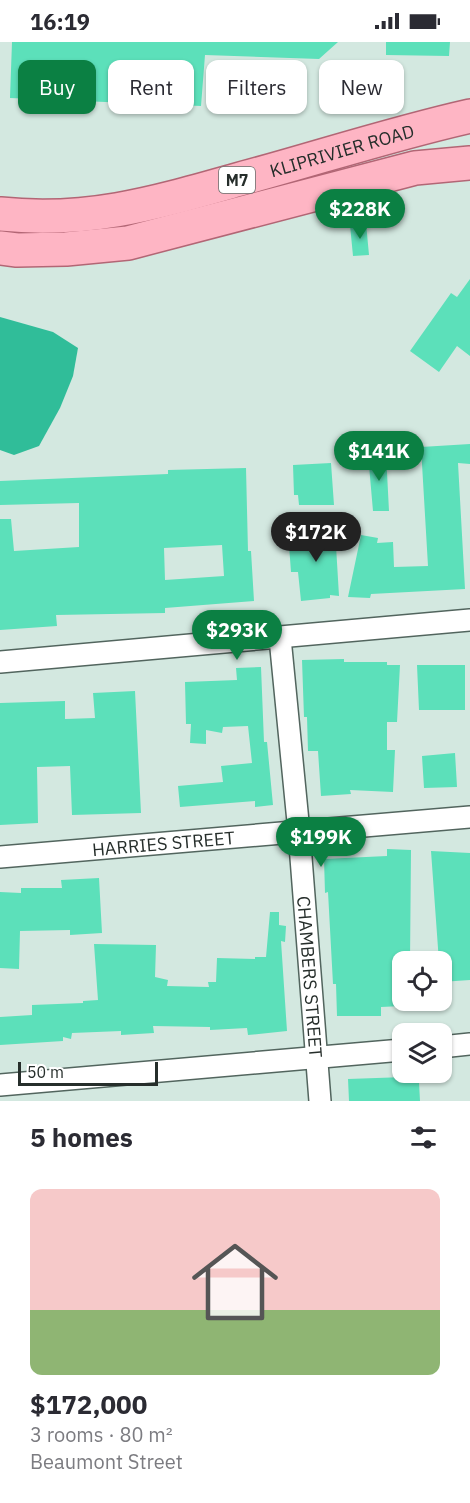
<!DOCTYPE html>
<meta charset="utf-8">
<style>
:root{--surface:#fff;--page:#f7f7f7;--text:#2b2b33;--muted:#7c7c81;--accent:#0b8043}
body{margin:0;font-family:"IBM Plex Sans",sans-serif;background:var(--page);color:var(--text);height:100vh;display:flex;flex-direction:column;font-size:22px;white-space:nowrap}
*{box-sizing:border-box;margin:0}
p{font-size:20px;color:var(--muted)}
.icon{flex:none;width:33px;height:33px;fill:none;stroke:currentColor;stroke-width:2;stroke-linecap:round;stroke-linejoin:round}
.map{position:relative;height:1059px;overflow:hidden}
.drawer{display:flex;flex-direction:column;background:var(--surface);flex:1}
.drawer>*{flex:none}
.hud{position:absolute;left:18px;top:18px;width:435px;height:54px;display:flex;gap:12px}
.buttons{position:absolute;left:392px;top:909px;display:grid;gap:12px}
.buttons a{display:grid;place-items:center;width:60px;height:60px;border-radius:12px;background:var(--surface);box-shadow:0 2px 4px #0004;font-size:30px}
.scale{position:absolute;left:18px;bottom:15px;width:140px;box-sizing:border-box;padding-left:6px;border:3px solid #262e2b;border-top:0;font-size:16px;line-height:21px;white-space:nowrap;color:#262e2b;-webkit-text-stroke:4px #fff;paint-order:stroke}
.price{position:absolute;translate:-50% -51px;padding:0 14px;border-radius:21px;background:var(--accent);color:#fff;font-size:20px;line-height:39px;filter:drop-shadow(0 2px 3px #0008)}
.price::after{content:'';position:absolute;left:50%;top:36px;width:18px;height:14px;margin-left:-9px;background:inherit;clip-path:polygon(0 0,100% 0,50% 100%)}
.price.selected{background:#222;color:#fff}
ul{padding:0;list-style:none}
li{display:grid;align-content:center;gap:12px;height:318px;padding:0 30px}
li span{display:grid;place-items:center;height:186px;border-radius:12px;color:#555}
li>.icon{margin-inline-start:auto}
span .icon{width:108px;height:108px;fill:#fffc;stroke-width:1}
li b{font-size:26px}
h2{display:flex;justify-content:space-between;align-items:center;height:72px;padding:0 30px;font-size:26px}
.pill{padding:0 21px;border-radius:12px;background:var(--surface);box-shadow:0 2px 4px #0004;font-size:21px;line-height:54px}
.pill.selected{background:var(--accent);color:#fff}
.status{display:flex;justify-content:space-between;align-items:center;height:42px;padding:0 30px;background:var(--surface);direction:ltr}
.status svg{height:16px;fill:currentColor}
.map>svg:first-child{display:block}
.water{fill:#30bd99}
.building{fill:#5ce0ba;fill-rule:evenodd}
.lines{fill:none;stroke-linecap:round;stroke-linejoin:round}
.minor-casing{stroke:#52655e;stroke-width:24}
.primary-casing{stroke:#b26675;stroke-width:36}
.minor{stroke:#fff;stroke-width:21}
.primary{stroke:#feb5c4;stroke-width:33}
.labels{text-anchor:middle;dominant-baseline:central;stroke-width:4.5;stroke-linejoin:round;paint-order:stroke}
.shield{fill:#fff;stroke:#676d6b;stroke-width:1.5}
.shield-label{font-size:16px;font-weight:bold;fill:#262e2b}
.street-label{font-size:18px;fill:#262e2b;stroke:#fff}
</style>
<div class="status"><b>16:19</b><svg viewBox="0 0 49 12"><path d="M0 12V9h3v3zM5 12V6h3v6zM10 12V3h3v9zM15 12V0h3v12zM26 1h20v11H26zM47 4h2v5h-2z"/></svg></div>
<div class="map">
<svg width="470" height="1059" viewBox="0 0 470 1059">
<rect width="100%" height="100%" fill="#d3e8e0"/>
<!-- water -->
<path class="water" d="M0 275 53 290 78 306 73 334 60 366 39 404 14 413 0 408Z"/>
<!-- building -->
<path class="building" d="M12 0H338L319 17 205 13 201 64 10 56Z
M386 0H450L449 14 386 13Z
M366 181 369 213 353 214 350 183Z
M470 237V314L457 304 439 330 410 309 451 251 457 255Z
M470 402V422L458 421 465 547 371 552 370 556 348 555 361 493 378 496 377 501 393 500 394 525 428 524 421 405Z
M386 411 389 469H373L368 412Z
M331 421 334 463H299L298 453H294L293 423Z
M246 426 248 509H251L254 559 165 566V571L56 573 57 584 0 588V477H11L14 509 79 505V461L0 463V439L168 432V428ZM222 503 224 534 165 538 164 506Z
M300 480 335 487 339 554 330 553V556L301 559 298 530H291L289 503 302 502Z
M344 617V620H387V623H400L397 680H387V708H395L393 750 350 748 351 752 321 754 318 709H308L307 675H304L302 618Z
M417 623H465V668H419Z
M261 625 264 700H267L273 763 255 765V759L180 765 178 744 223 740 221 724 252 721 248 684 223 685 222 691 206 688V702L190 701 191 682H186L185 640 237 638 236 626Z
M135 649 141 771 72 773 70 724 37 725 38 781 0 783V661L65 659V677L95 676 93 651Z
M455 711 457 745 424 746 422 714Z
M387 807 411 808 410 920H402V964L381 965V974H337L336 942H333L328 850 325 851 324 817 387 814Z
M431 809 470 811V938L441 940V920H439Z
M99 836 102 891 70 893V888L20 889 19 927 0 926V850L21 851V846H62L61 838Z
M270 870H279V883L286 884 285 900 281 899 287 989 248 993 247 986 210 988V985L153 984 154 991 121 993V989L72 991 71 997 63 995V999L0 1003V975L32 973V963L83 961V959L98 958 94 902 156 903 155 935 168 938 167 944 209 945 208 940H216L217 916 255 917V915H266Z
M405 1035V1041L419 1040 420 1059H349L348 1037Z"/>
<g class="lines">
<defs>
<g id="minor">
<path id="s1" d="M280 596 299 790 320 1059"/>
<path d="M0 620 470 578"/>
<path id="s2" d="M0 815 470 775"/>
<path d="M441 1005 470 1002"/>
<path d="M0 1043 402 1008"/>
</g>
<g id="primary">
<path id="s3" d="M0 172C86 181 152 162 233 139 312 118 390 92 470 74"/>
<path d="M0 206 17 208 66 207 128 201 415 126 470 121"/>
</g>
</defs>
<!-- minor casing -->
<use href="#minor" class="minor-casing"/>
<!-- primary casing -->
<use href="#primary" class="primary-casing"/>
<!-- minor -->
<use href="#minor" class="minor"/>
<!-- primary -->
<use href="#primary" class="primary"/>
</g>
<g class="labels">
<!-- shield labels -->
<rect class="shield" x="219" y="125" width="36" height="26" rx="4.5"/>
<g class="shield-label">
<text x="237" y="138">M7</text>
</g>
<!-- street labels -->
<g class="street-label">
<text stroke="none"><textPath href="#s3" startOffset="350">KLIPRIVIER ROAD</textPath></text>
<text stroke="none"><textPath href="#s2" startOffset="164">HARRIES STREET</textPath></text>
<text stroke="none"><textPath href="#s1" startOffset="340">CHAMBERS STREET</textPath></text>
</g>
</g>
</svg>
<div class="buttons">
<a><svg class="icon" aria-label="locate" viewBox="0 0 24 24"><circle cx="12" cy="12" r="6"/><path d="M12 2v4M12 18v4M2 12h4M18 12h4"/></svg></a>
<a><svg class="icon" aria-label="layers" viewBox="0 0 24 24"><path d="M12 4l9 5-9 5-9-5zM3 14l9 5 9-5"/></svg></a>
</div>
<div class="scale">50 m</div>
<b class="price" style="left:360px;top:198px">$228K</b>
<b class="price" style="left:379px;top:440px">$141K</b>
<b class="price selected" style="left:316px;top:521px">$172K</b>
<b class="price" style="left:237px;top:619px">$293K</b>
<b class="price" style="left:321px;top:826px">$199K</b>
<div class="hud">
<a class="pill selected">Buy</a>
<a class="pill">Rent</a>
<a class="pill">Filters</a>
<a class="pill">New</a>
</div>
</div>
<section class="drawer">
<h2>5 homes<svg class="icon" aria-label="filters" viewBox="0 0 24 24"><path d="M4 7h16M4 17h16"/><circle cx="9" cy="7" r="2"/><circle cx="15" cy="17" r="2"/></svg></h2>
<ul>
<li><span style="background:linear-gradient(#f6c9c9 65%,#8fb573 0)"><svg class="icon" aria-label="home" viewBox="0 0 24 24"><path d="M3 11l9-7 9 7M6 9v11h12V9"/></svg></span><div><b>$172,000</b><p>3 rooms · 80 m²</p><p>Beaumont Street</p></div></li>
</ul>
</section>
